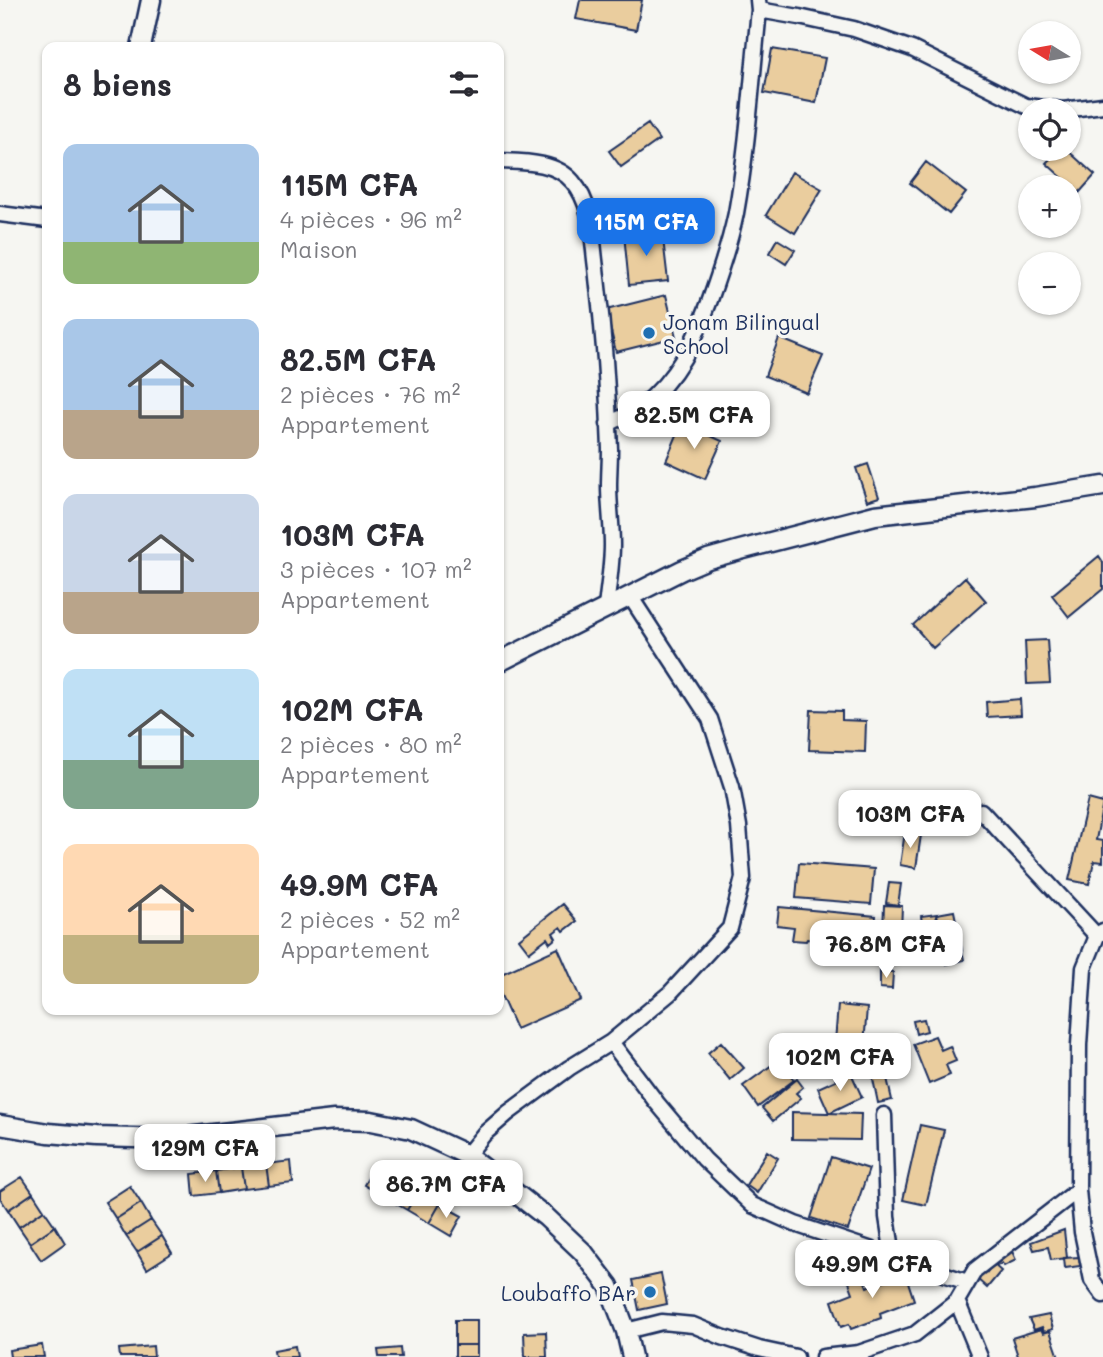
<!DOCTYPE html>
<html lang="fr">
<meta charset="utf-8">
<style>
:root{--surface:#fff;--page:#f2f2f3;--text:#2b2b33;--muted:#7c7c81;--accent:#1a73e8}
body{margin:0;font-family:Mali,sans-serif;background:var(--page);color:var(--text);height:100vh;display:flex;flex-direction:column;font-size:26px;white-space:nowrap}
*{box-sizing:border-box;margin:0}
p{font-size:23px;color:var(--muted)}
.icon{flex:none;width:38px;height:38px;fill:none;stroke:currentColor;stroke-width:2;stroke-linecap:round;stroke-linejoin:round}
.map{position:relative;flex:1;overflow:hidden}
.side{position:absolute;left:42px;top:42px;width:462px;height:973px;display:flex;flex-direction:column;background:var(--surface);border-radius:14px;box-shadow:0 2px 5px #0004}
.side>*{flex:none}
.needle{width:46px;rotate:281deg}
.controls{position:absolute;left:1018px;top:21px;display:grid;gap:14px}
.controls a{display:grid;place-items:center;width:63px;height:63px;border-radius:50%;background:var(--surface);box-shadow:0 2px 5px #0004;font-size:35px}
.price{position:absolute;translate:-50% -60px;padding:0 16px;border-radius:14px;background:#fff;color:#222;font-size:23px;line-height:46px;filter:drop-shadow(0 2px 4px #0008)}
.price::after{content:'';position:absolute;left:50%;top:42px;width:21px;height:16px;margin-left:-10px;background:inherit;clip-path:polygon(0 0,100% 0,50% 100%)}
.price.current{background:var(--accent);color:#fff}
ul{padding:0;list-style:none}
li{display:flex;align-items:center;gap:21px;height:175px;padding:0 21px}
li span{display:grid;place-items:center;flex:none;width:196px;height:140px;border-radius:14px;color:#555}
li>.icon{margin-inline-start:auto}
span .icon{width:84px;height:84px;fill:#fffc;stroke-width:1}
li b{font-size:30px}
h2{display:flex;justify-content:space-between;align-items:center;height:84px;padding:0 21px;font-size:30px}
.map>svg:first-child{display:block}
.building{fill:#eacd9e;stroke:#1b2f5e;stroke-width:2}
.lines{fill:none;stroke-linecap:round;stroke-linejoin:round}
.minor-casing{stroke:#1b2f5e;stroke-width:19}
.tertiary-casing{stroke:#1b2f5e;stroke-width:23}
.minor{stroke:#f6f6f2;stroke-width:14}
.tertiary{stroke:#f6f6f2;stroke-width:18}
.poi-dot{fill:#1f6fb2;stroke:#f6f6f2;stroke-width:2.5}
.labels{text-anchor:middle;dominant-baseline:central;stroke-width:7;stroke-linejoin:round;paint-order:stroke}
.poi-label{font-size:21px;fill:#1b2f5e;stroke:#f6f6f2;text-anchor:start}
</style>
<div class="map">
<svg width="1103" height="1357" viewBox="0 0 1103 1357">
<rect width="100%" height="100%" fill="#f6f6f2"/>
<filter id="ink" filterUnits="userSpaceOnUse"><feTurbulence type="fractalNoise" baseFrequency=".0143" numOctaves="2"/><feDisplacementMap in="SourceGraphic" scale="14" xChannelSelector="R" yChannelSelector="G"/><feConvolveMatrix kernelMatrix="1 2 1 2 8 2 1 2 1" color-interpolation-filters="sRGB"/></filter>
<g filter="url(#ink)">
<!-- building -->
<path class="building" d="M580 0H642L636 30 576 19Z
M772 49 825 58 816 103 764 93Z
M648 124 659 140 621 167 609 151Z
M1060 149H1066L1095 175 1079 193 1046 163Z
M926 162 966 193 949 214 910 183Z
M792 172 822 189 795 233 766 215Z
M662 230 668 281 629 285 624 234Z
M777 239 795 250 786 264 769 253Z
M666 295 676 337 616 352 606 310Z
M779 338 823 356 807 393 765 376Z
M682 423 722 441 705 479 666 461Z
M868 464 879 497 867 501 856 468Z
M1099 556 1103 562V589L1069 617 1052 595Z
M965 577 986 601 933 648 913 625Z
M1047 640 1050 683 1027 684 1025 641Z
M1020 699 1021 715 987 717 986 702Z
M811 710 842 711V720L866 721 865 752 809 750Z
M1088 799 1103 803 1096 840 1103 841V862L1094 861 1089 884 1069 880Z
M905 832 921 835 916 868 900 865Z
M799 863 874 869 871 904 796 898Z
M889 883 901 884 898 905 886 903Z
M563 904 577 921 564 931 561 927 553 933 556 938 550 943 547 938 529 952 519 939Z
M884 905 902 906 900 958 882 957Z
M779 907 876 916 874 936 859 935 860 928H857L855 947 845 946V943L807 939 806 941 792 940 794 927 777 925Z
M954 911 964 960 947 964 937 914Z
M936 914 942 948 926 951 921 916Z
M922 925 924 934 905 938 903 929Z
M558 948 581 1000 516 1029 499 991V975Z
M880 971 893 972 892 989 880 988Z
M838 1005 867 1008 864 1044 835 1042Z
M924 1019 927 1031 916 1034 913 1021Z
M935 1036 941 1050 950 1046 956 1061 946 1065 950 1075 929 1084 913 1044Z
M721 1042 744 1068 730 1080 708 1053Z
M882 1056 892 1100 878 1103 869 1060Z
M779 1060 794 1080 758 1107 743 1086Z
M851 1073 862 1097 829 1113 818 1088Z
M797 1079 803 1087 796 1093 801 1098 773 1121 762 1108Z
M792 1112 861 1114 860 1140 792 1139Z
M920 1125 944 1130 926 1205 903 1200Z
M767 1151 778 1158 757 1193 746 1185Z
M831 1157 869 1169 848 1230 811 1218Z
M291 1161 293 1183 269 1186 266 1164Z
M266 1164 269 1186 244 1189 241 1167Z
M375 1166 397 1179 386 1198 364 1185Z
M241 1167 244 1189 219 1193 216 1171Z
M216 1171 219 1193 194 1196 192 1174Z
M22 1177 33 1193 8 1210 0 1198V1191Z
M397 1179 419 1191 407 1210 386 1198Z
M130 1186 141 1203 116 1219 105 1202Z
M419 1191 440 1204 429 1223 407 1210Z
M33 1193 44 1210 19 1227 8 1210Z
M141 1203 151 1220 126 1236 116 1219Z
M440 1204 462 1216 451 1236 429 1223Z
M44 1210 55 1226 30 1243 19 1227Z
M151 1220 162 1236 137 1252 126 1236Z
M55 1226 65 1243 41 1260 30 1243Z
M1064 1230 1067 1258 1051 1260 1048 1247 1034 1250 1031 1242Z
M162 1236 172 1253 147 1269 137 1252Z
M1011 1249 1016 1260 1004 1266 1002 1263 997 1266 994 1260Z
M1079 1257 1080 1266 1065 1268 1064 1258Z
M993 1264 1001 1271 987 1288 976 1278 984 1268 987 1272Z
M905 1273 914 1300 880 1313 881 1318 851 1329 849 1324 841 1327 832 1301 853 1293 849 1282 863 1276 867 1287Z
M661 1274 667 1304 639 1310 633 1280Z
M1049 1315 1053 1329 1044 1332 1042 1327 1034 1330 1029 1319Z
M455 1320H477V1345H455Z
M1041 1329 1043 1333 1050 1331 1059 1357H1015L1018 1356 1012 1338Z
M546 1332 547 1357H525L524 1333Z
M42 1345 44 1357H10L9 1350Z
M455 1345H477V1357H455Z
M153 1346 154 1357H120L119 1349Z
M295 1346 297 1357H275L274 1350Z
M400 1348 401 1357H379L378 1350Z"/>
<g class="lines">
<defs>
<path id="minor" d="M759 10 799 17 854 29 912 49 1026 106 1063 110 1103 105
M499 161C523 162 556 161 573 182 593 205 592 240 596 268 603 328 608 388 610 449 610 461 609 474 609 486 609 506 612 525 612 545 612 566 608 587 606 608
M0 214 47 220
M608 424C619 418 632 414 641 407 678 378 694 342 710 300 720 272 730 242 736 213 748 146 752 78 759 10L758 0
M981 811 1097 936
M1103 931 1097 936 1084 968 1079 1045 1078 1190 1082 1232 1092 1280 1103 1295
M611 1042 657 1103 704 1159 752 1205 795 1224 967 1282
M884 1115 887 1217 893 1256
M467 1155 484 1134 508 1113 569 1068 611 1042 670 993 730 928 743 878 739 826 732 787 710 719 630 596
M957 1301 980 1357
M626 1331 662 1322 693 1325 722 1337 759 1349 796 1357
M823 1357 859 1353 915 1334 957 1301 975 1270 1078 1190"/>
<path id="tertiary" d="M141 47 151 0
M499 662 682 570 708 559 740 550 875 515 1035 497 1103 486
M0 1125 48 1133 97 1137 169 1139 334 1120 371 1121 411 1129 467 1155 546 1217 583 1252 609 1286 626 1331 632 1357"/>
</defs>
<!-- minor casing -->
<use href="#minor" class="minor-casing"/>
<!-- tertiary casing -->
<use href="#tertiary" class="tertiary-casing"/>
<!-- minor -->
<use href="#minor" class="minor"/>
<!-- tertiary -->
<use href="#tertiary" class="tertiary"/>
</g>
</g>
<!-- markers -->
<g class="poi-dot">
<circle cx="649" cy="333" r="7"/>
<circle cx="650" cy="1292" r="7"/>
</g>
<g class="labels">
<!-- poi labels -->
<g class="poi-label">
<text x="663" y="321">Jonam Bilingual<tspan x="663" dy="24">School</tspan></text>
<text x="636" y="1292" text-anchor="end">Loubaffo BAr</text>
</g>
</g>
</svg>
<div class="controls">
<a><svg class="needle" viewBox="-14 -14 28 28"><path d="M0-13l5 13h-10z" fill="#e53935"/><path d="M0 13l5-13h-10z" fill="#7c7c81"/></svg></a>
<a><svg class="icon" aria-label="locate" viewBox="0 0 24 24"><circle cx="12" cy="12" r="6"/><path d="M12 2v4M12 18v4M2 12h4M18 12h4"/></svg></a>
<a>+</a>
<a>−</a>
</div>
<b class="price current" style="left:646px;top:258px">115M CFA</b>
<b class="price" style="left:694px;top:451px">82.5M CFA</b>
<b class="price" style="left:910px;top:850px">103M CFA</b>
<b class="price" style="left:886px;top:980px">76.8M CFA</b>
<b class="price" style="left:840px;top:1093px">102M CFA</b>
<b class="price" style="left:205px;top:1184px">129M CFA</b>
<b class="price" style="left:446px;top:1220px">86.7M CFA</b>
<b class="price" style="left:872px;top:1300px">49.9M CFA</b>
<section class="side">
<h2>8 biens<svg class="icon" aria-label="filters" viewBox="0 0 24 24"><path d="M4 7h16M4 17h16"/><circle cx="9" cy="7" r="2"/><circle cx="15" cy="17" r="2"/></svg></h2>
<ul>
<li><span style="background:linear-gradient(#a9c7e8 70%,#8fb573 0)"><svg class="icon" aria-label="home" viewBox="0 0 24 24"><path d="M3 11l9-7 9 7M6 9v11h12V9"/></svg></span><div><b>115M CFA</b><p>4 pièces · 96 m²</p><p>Maison</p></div></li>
<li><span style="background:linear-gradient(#a9c7e8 65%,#b9a48a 0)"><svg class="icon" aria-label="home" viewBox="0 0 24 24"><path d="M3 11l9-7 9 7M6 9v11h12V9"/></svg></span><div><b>82.5M CFA</b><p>2 pièces · 76 m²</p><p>Appartement</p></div></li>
<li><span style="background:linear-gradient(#c9d6e8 70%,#b9a48a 0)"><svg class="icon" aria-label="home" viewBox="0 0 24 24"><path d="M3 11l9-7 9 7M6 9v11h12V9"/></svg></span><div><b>103M CFA</b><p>3 pièces · 107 m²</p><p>Appartement</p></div></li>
<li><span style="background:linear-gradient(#bfe0f5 65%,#7fa58c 0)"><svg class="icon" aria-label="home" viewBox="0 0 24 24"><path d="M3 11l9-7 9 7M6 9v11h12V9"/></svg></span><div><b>102M CFA</b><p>2 pièces · 80 m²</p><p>Appartement</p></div></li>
<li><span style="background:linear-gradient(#ffd9b3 65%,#c2b280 0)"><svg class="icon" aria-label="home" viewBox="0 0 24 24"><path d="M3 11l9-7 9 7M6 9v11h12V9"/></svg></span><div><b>49.9M CFA</b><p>2 pièces · 52 m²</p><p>Appartement</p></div></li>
</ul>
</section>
</div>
